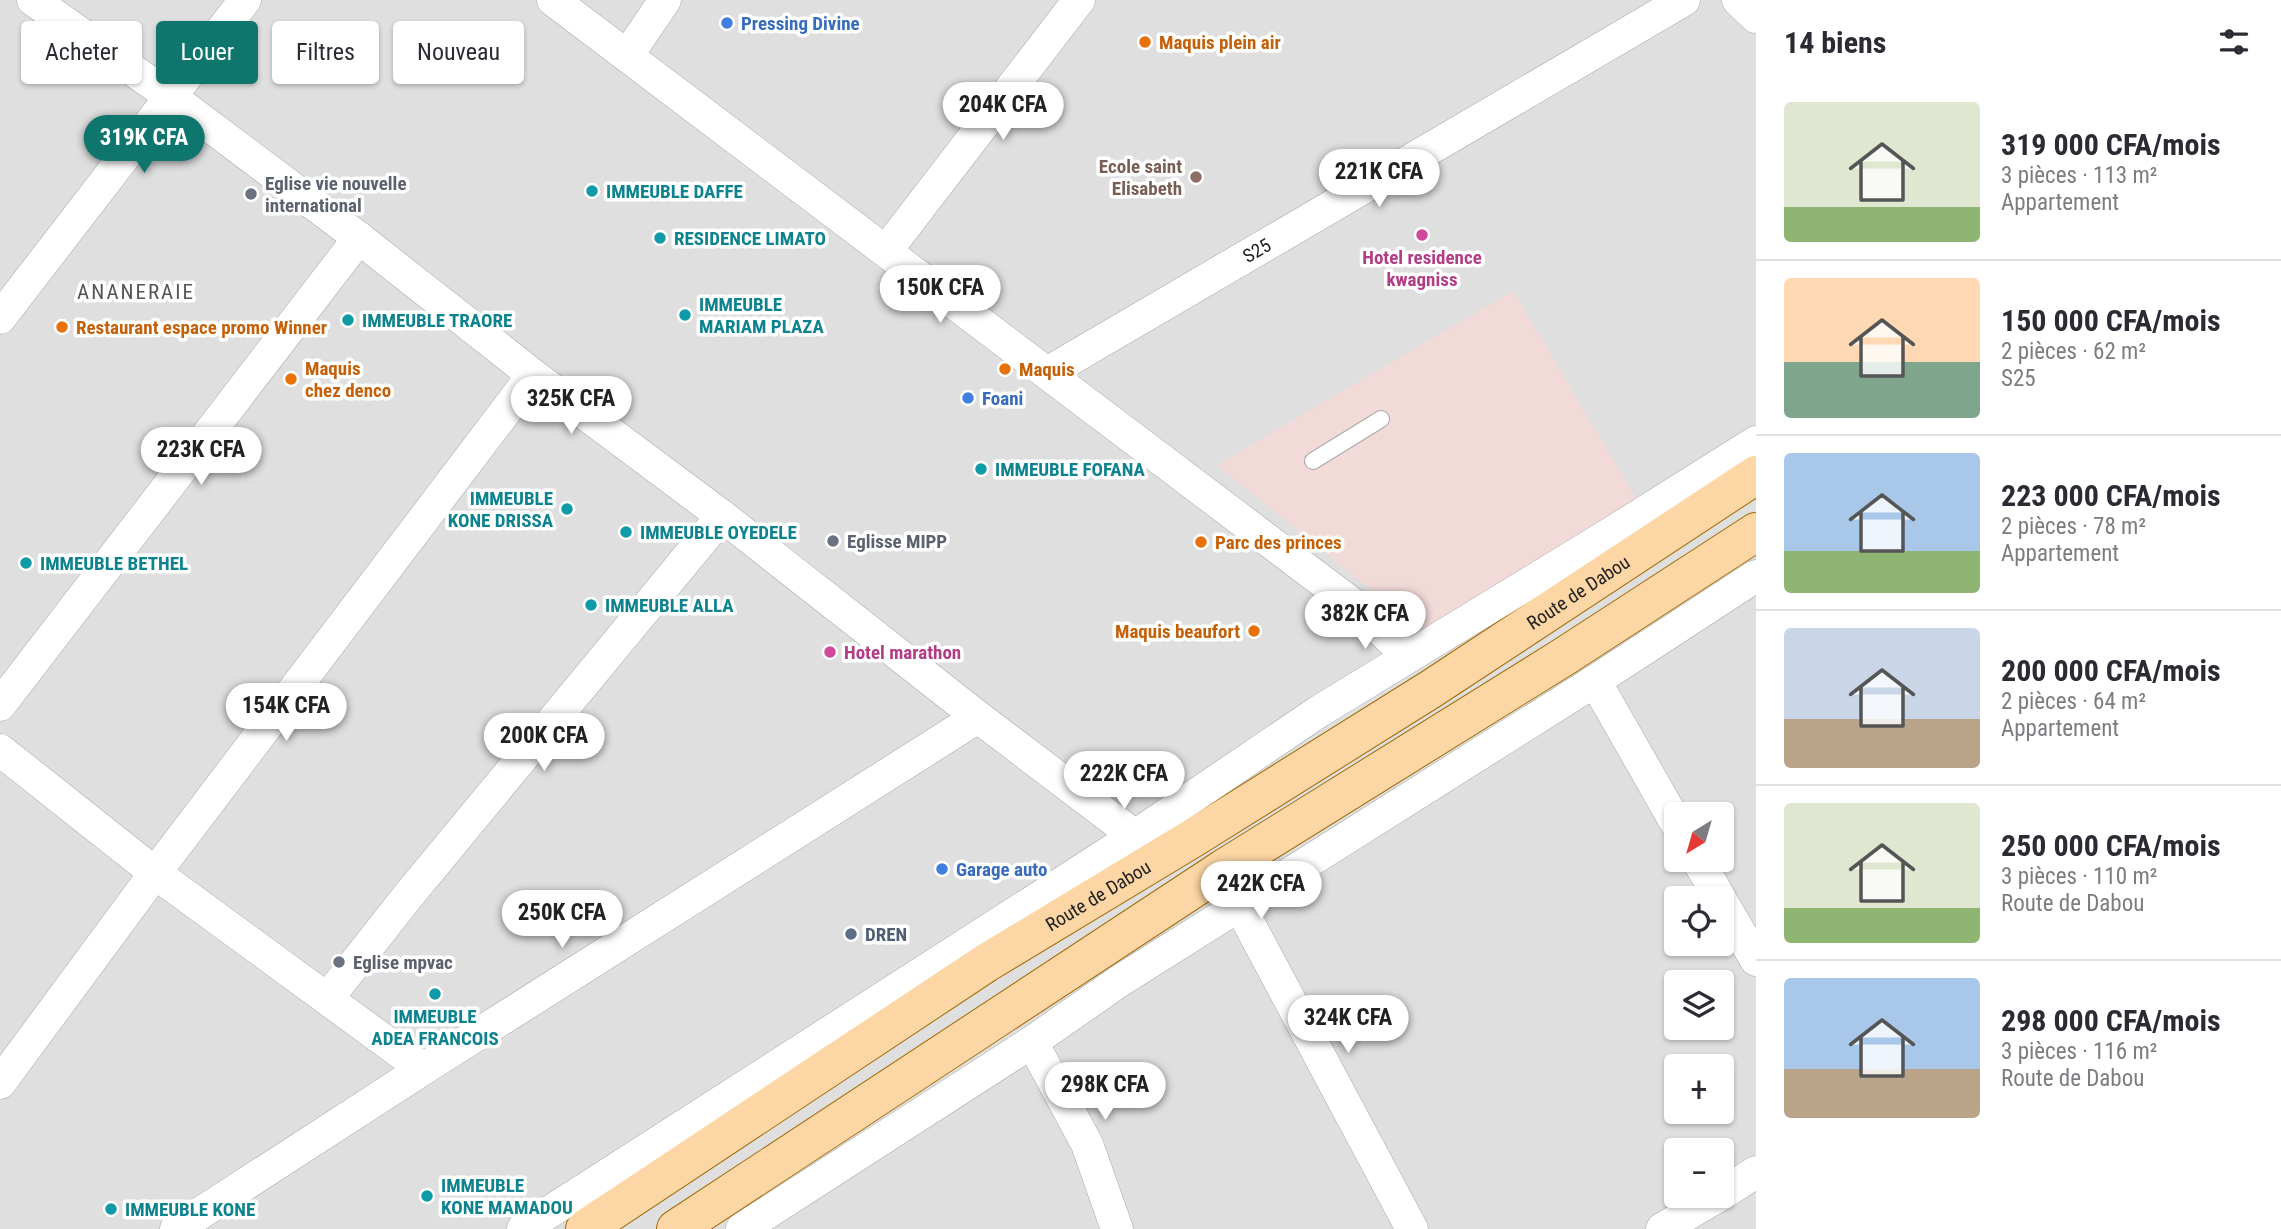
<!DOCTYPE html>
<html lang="fr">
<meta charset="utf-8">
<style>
:root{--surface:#fff;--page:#f2f2f3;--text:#2b2b33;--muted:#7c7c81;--line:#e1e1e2;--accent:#0f766e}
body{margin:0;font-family:"Roboto Condensed",sans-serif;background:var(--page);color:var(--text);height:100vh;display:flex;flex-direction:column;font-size:26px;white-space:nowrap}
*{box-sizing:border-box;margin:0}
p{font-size:23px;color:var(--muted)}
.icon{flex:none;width:38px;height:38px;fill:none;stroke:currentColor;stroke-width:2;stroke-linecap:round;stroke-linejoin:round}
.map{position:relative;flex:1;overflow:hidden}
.details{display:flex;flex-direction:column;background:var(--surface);width:525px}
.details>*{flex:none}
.guide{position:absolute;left:21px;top:21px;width:665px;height:63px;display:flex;gap:14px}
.needle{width:46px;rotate:217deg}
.controls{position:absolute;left:1664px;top:802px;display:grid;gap:14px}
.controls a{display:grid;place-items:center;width:70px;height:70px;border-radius:7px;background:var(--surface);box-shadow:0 2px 5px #0004;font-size:35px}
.price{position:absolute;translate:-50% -60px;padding:0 16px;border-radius:24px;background:#fff;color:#222;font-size:23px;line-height:46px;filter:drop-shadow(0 2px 4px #0008)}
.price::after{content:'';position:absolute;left:50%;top:42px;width:21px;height:16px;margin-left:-10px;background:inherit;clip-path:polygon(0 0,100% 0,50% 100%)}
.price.selected{background:var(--accent);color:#fff}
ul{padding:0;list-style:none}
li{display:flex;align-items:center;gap:21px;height:175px;padding:0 28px}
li+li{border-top:2px solid var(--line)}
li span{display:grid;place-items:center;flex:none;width:196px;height:140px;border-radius:7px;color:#555}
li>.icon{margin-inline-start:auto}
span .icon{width:84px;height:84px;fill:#fffc;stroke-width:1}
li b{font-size:30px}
h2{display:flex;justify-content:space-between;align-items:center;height:84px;padding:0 28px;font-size:30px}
.chip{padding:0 24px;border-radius:7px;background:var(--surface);box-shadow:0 2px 5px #0004;font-size:24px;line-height:63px}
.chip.selected{background:var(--accent);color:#fff}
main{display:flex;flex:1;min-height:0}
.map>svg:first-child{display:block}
.residential{fill:#e0dfdf;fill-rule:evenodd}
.commercial{fill:#f2dad9}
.parking{fill:#e2e2e2}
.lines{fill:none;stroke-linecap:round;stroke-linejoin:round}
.lane-casing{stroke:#a9a9a9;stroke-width:18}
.street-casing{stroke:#a9a9a9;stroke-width:33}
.primary-casing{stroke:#a06b00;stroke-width:40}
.lane{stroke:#fff;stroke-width:16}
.street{stroke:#fff;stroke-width:32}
.primary{stroke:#fcd6a4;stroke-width:38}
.shop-dot{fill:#3f7fe0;stroke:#fff;stroke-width:2.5}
.food-dot{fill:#e8710a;stroke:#fff;stroke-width:2.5}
.education-dot{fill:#8d6e63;stroke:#fff;stroke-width:2.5}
.culture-dot{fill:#0f9aa8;stroke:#fff;stroke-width:2.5}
.worship-dot{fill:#6b7280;stroke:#fff;stroke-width:2.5}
.hotel-dot{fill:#d1479c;stroke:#fff;stroke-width:2.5}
.service-dot{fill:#5c6f8a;stroke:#fff;stroke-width:2.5}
.labels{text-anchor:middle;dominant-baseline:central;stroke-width:7;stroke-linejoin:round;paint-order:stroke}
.shop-label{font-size:19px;font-weight:bold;fill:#366cbe;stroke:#fff;text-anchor:start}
.food-label{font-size:19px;font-weight:bold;fill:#c56008;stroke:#fff;text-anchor:start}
.education-label{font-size:19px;font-weight:bold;fill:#785e54;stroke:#fff;text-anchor:end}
.worship-label{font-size:19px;font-weight:bold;fill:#5b616d;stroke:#fff;text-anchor:start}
.culture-label{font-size:19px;font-weight:bold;fill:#0d838f;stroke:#fff;text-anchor:start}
.street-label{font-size:19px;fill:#222;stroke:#fff}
.hotel-label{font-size:19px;font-weight:bold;fill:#b23c85;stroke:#fff}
.service-label{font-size:19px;font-weight:bold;fill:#4e5e75;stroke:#fff;text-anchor:start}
.neighbourhood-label{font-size:21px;letter-spacing:2px;fill:#555;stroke:#fff}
</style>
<main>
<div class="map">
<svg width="1756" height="1229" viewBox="0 0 1756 1229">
<rect width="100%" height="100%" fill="#f2efe9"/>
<!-- residential -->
<path class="residential" d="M0 0H1756V1229H0ZM1676 814H1722V859H1676ZM1676 898H1722V943H1676ZM1676 982H1722V1027H1676ZM1676 1066H1722V1111H1676ZM1676 1150H1722V1195H1676Z"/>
<!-- commercial -->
<path class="commercial" d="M1513 291 1650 522 1459 661 1217 465Z"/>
<!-- parking -->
<path class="parking" d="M1171 751 1206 782 1171 821 1136 791Z"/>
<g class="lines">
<defs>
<path id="lane" d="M1313 461 1381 419"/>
<g id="street">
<path d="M33 0 171 97 359 238 533 375 722 516 978 717 1135 836"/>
<path d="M553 0 1359 609 1408 656"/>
<path d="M1738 0 1756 17"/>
<path d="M627 56 665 0"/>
<path d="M886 251 1079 0"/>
<path d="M0 318 245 0"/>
<path id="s1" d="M1047 373 1684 0"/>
<path d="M1595 681 1676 823"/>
<path d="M0 705 359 238"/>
<path d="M0 750 155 873 423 1069"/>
<path d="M1697 859 1720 898"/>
<path d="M1722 902 1756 960"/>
<path d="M1239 905 1412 1229"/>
<path d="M327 999 408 896 722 516"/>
<path d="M1032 1042 1087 1144 1117 1229"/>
<path d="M0 1083 155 873 533 375"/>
<path d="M1722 1194 1756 1172"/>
<path d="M176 1229 423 1069 978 717"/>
<path d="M523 1229 1135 836 1318 712 1608 535 1756 442"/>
<path d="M742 1229 1032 1042 1118 982 1595 681 1756 576"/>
<path d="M1662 1229 1720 1195"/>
</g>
<g id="primary">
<path id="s2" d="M585 1229 986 963 1193 838 1431 689 1756 475"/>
<path d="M676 1229 1223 869 1565 656 1756 532"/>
</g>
</defs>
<!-- lane casing -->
<use href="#lane" class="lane-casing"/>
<!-- street casing -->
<use href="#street" class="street-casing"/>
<!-- primary casing -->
<use href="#primary" class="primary-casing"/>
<!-- lane -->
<use href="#lane" class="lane"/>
<!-- street -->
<use href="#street" class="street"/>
<!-- primary -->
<use href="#primary" class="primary"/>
</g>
<!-- markers -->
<g class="shop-dot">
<circle cx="727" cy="23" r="7"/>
<circle cx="968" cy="398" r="7"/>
<circle cx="942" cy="869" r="7"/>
</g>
<g class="food-dot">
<circle cx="1145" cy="42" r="7"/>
<circle cx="62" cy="327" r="7"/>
<circle cx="1005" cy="369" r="7"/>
<circle cx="291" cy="379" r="7"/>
<circle cx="1201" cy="542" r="7"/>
<circle cx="1254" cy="631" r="7"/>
</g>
<circle class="education-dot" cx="1196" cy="177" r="7"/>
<g class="culture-dot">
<circle cx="592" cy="191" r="7"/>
<circle cx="660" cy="238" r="7"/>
<circle cx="685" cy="315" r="7"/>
<circle cx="348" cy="320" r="7"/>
<circle cx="981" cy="469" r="7"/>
<circle cx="567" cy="509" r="7"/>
<circle cx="626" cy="532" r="7"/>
<circle cx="26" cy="563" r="7"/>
<circle cx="591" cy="605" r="7"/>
<circle cx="435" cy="994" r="7"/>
<circle cx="427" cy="1196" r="7"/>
<circle cx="111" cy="1209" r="7"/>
</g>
<g class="worship-dot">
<circle cx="251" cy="194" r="7"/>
<circle cx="833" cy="541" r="7"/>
<circle cx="339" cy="962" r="7"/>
</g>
<g class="hotel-dot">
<circle cx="1422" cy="235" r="7"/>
<circle cx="830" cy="652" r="7"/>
</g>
<circle class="service-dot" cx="851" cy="934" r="7"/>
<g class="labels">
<!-- shop labels -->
<g class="shop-label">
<text x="741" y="23">Pressing Divine</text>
<text x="982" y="398">Foani</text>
<text x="956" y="869">Garage auto</text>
</g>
<!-- food labels -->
<g class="food-label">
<text x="1159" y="42">Maquis plein air</text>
<text x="76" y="327">Restaurant espace promo Winner</text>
<text x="305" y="368">Maquis<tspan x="305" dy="22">chez denco</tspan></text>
<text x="1019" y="369">Maquis</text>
<text x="1215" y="542">Parc des princes</text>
<text x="1240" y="631" text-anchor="end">Maquis beaufort</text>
</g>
<!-- education labels -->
<g class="education-label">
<text x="1182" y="166">Ecole saint<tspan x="1182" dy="22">Elisabeth</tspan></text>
</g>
<!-- worship labels -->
<g class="worship-label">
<text x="265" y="183">Eglise vie nouvelle<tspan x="265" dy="22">international</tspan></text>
<text x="847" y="541">Eglisse MIPP</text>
<text x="353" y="962">Eglise mpvac</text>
</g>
<!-- culture labels -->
<g class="culture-label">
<text x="606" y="191">IMMEUBLE DAFFE</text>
<text x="674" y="238">RESIDENCE LIMATO</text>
<text x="699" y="304">IMMEUBLE<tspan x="699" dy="22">MARIAM PLAZA</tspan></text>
<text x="362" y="320">IMMEUBLE TRAORE</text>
<text x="995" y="469">IMMEUBLE FOFANA</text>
<text x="553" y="498" text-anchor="end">IMMEUBLE<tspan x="553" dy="22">KONE DRISSA</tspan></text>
<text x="640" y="532">IMMEUBLE OYEDELE</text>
<text x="40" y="563">IMMEUBLE BETHEL</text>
<text x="605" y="605">IMMEUBLE ALLA</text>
<text x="435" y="1016" text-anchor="middle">IMMEUBLE<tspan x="435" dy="22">ADEA FRANCOIS</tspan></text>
<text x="441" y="1185">IMMEUBLE<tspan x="441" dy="22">KONE MAMADOU</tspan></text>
<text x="125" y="1209">IMMEUBLE KONE</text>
</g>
<!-- street labels -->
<g class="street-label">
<text stroke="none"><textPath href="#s1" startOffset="243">S25</textPath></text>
<text stroke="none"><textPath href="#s2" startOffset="1180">Route de Dabou</textPath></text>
<text stroke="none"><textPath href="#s2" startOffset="612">Route de Dabou</textPath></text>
</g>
<!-- hotel labels -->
<g class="hotel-label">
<text x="1422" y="257">Hotel residence<tspan x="1422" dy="22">kwagniss</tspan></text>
<text x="844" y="652" text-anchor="start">Hotel marathon</text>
</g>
<!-- service labels -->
<g class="service-label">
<text x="865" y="934">DREN</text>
</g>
<!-- neighbourhood labels -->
<g class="neighbourhood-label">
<text x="136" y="292">ANANERAIE</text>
</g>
</g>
</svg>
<div class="controls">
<a><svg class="needle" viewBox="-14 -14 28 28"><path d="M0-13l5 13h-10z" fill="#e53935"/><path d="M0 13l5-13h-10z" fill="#7c7c81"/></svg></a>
<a><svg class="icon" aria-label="locate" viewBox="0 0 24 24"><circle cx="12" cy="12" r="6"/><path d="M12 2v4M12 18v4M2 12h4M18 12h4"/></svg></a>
<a><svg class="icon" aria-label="layers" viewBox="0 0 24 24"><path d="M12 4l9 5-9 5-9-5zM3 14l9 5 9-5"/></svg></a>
<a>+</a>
<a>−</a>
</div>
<b class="price" style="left:1003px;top:142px">204K CFA</b>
<b class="price selected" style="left:144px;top:175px">319K CFA</b>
<b class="price" style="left:1379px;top:209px">221K CFA</b>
<b class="price" style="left:940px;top:325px">150K CFA</b>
<b class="price" style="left:571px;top:436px">325K CFA</b>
<b class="price" style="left:201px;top:487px">223K CFA</b>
<b class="price" style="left:1365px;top:651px">382K CFA</b>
<b class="price" style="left:286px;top:743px">154K CFA</b>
<b class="price" style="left:544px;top:773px">200K CFA</b>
<b class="price" style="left:1124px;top:811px">222K CFA</b>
<b class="price" style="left:1261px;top:921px">242K CFA</b>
<b class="price" style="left:562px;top:950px">250K CFA</b>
<b class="price" style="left:1348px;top:1055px">324K CFA</b>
<b class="price" style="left:1105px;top:1122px">298K CFA</b>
<div class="guide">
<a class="chip">Acheter</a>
<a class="chip selected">Louer</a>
<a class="chip">Filtres</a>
<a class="chip">Nouveau</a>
</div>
</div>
<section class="details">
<h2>14 biens<svg class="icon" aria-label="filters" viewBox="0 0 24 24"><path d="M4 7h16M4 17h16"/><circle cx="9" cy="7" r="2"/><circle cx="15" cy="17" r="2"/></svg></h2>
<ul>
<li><span style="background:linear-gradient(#dfe7d0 75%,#8fb573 0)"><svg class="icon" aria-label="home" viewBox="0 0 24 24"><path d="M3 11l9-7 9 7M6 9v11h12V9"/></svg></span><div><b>319 000 CFA/mois</b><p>3 pièces · 113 m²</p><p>Appartement</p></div></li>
<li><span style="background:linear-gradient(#ffd9b3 60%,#7fa58c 0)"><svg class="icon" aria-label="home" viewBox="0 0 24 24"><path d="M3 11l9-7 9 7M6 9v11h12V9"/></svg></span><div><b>150 000 CFA/mois</b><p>2 pièces · 62 m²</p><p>S25</p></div></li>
<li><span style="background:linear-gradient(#a9c7e8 70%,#8fb573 0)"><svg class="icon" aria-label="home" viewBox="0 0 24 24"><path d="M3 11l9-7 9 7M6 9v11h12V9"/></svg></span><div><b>223 000 CFA/mois</b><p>2 pièces · 78 m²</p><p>Appartement</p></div></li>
<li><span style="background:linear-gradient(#c9d6e8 65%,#b9a48a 0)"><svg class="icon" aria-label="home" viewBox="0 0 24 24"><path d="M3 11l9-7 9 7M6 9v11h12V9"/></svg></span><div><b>200 000 CFA/mois</b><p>2 pièces · 64 m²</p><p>Appartement</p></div></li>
<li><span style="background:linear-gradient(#dfe7d0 75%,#8fb573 0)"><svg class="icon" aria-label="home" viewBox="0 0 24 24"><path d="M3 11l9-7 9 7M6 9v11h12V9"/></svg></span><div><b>250 000 CFA/mois</b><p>3 pièces · 110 m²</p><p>Route de Dabou</p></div></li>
<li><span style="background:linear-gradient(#a9c7e8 65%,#b9a48a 0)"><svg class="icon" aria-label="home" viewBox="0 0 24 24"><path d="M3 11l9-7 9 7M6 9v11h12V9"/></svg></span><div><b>298 000 CFA/mois</b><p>3 pièces · 116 m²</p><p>Route de Dabou</p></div></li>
</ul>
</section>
</main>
